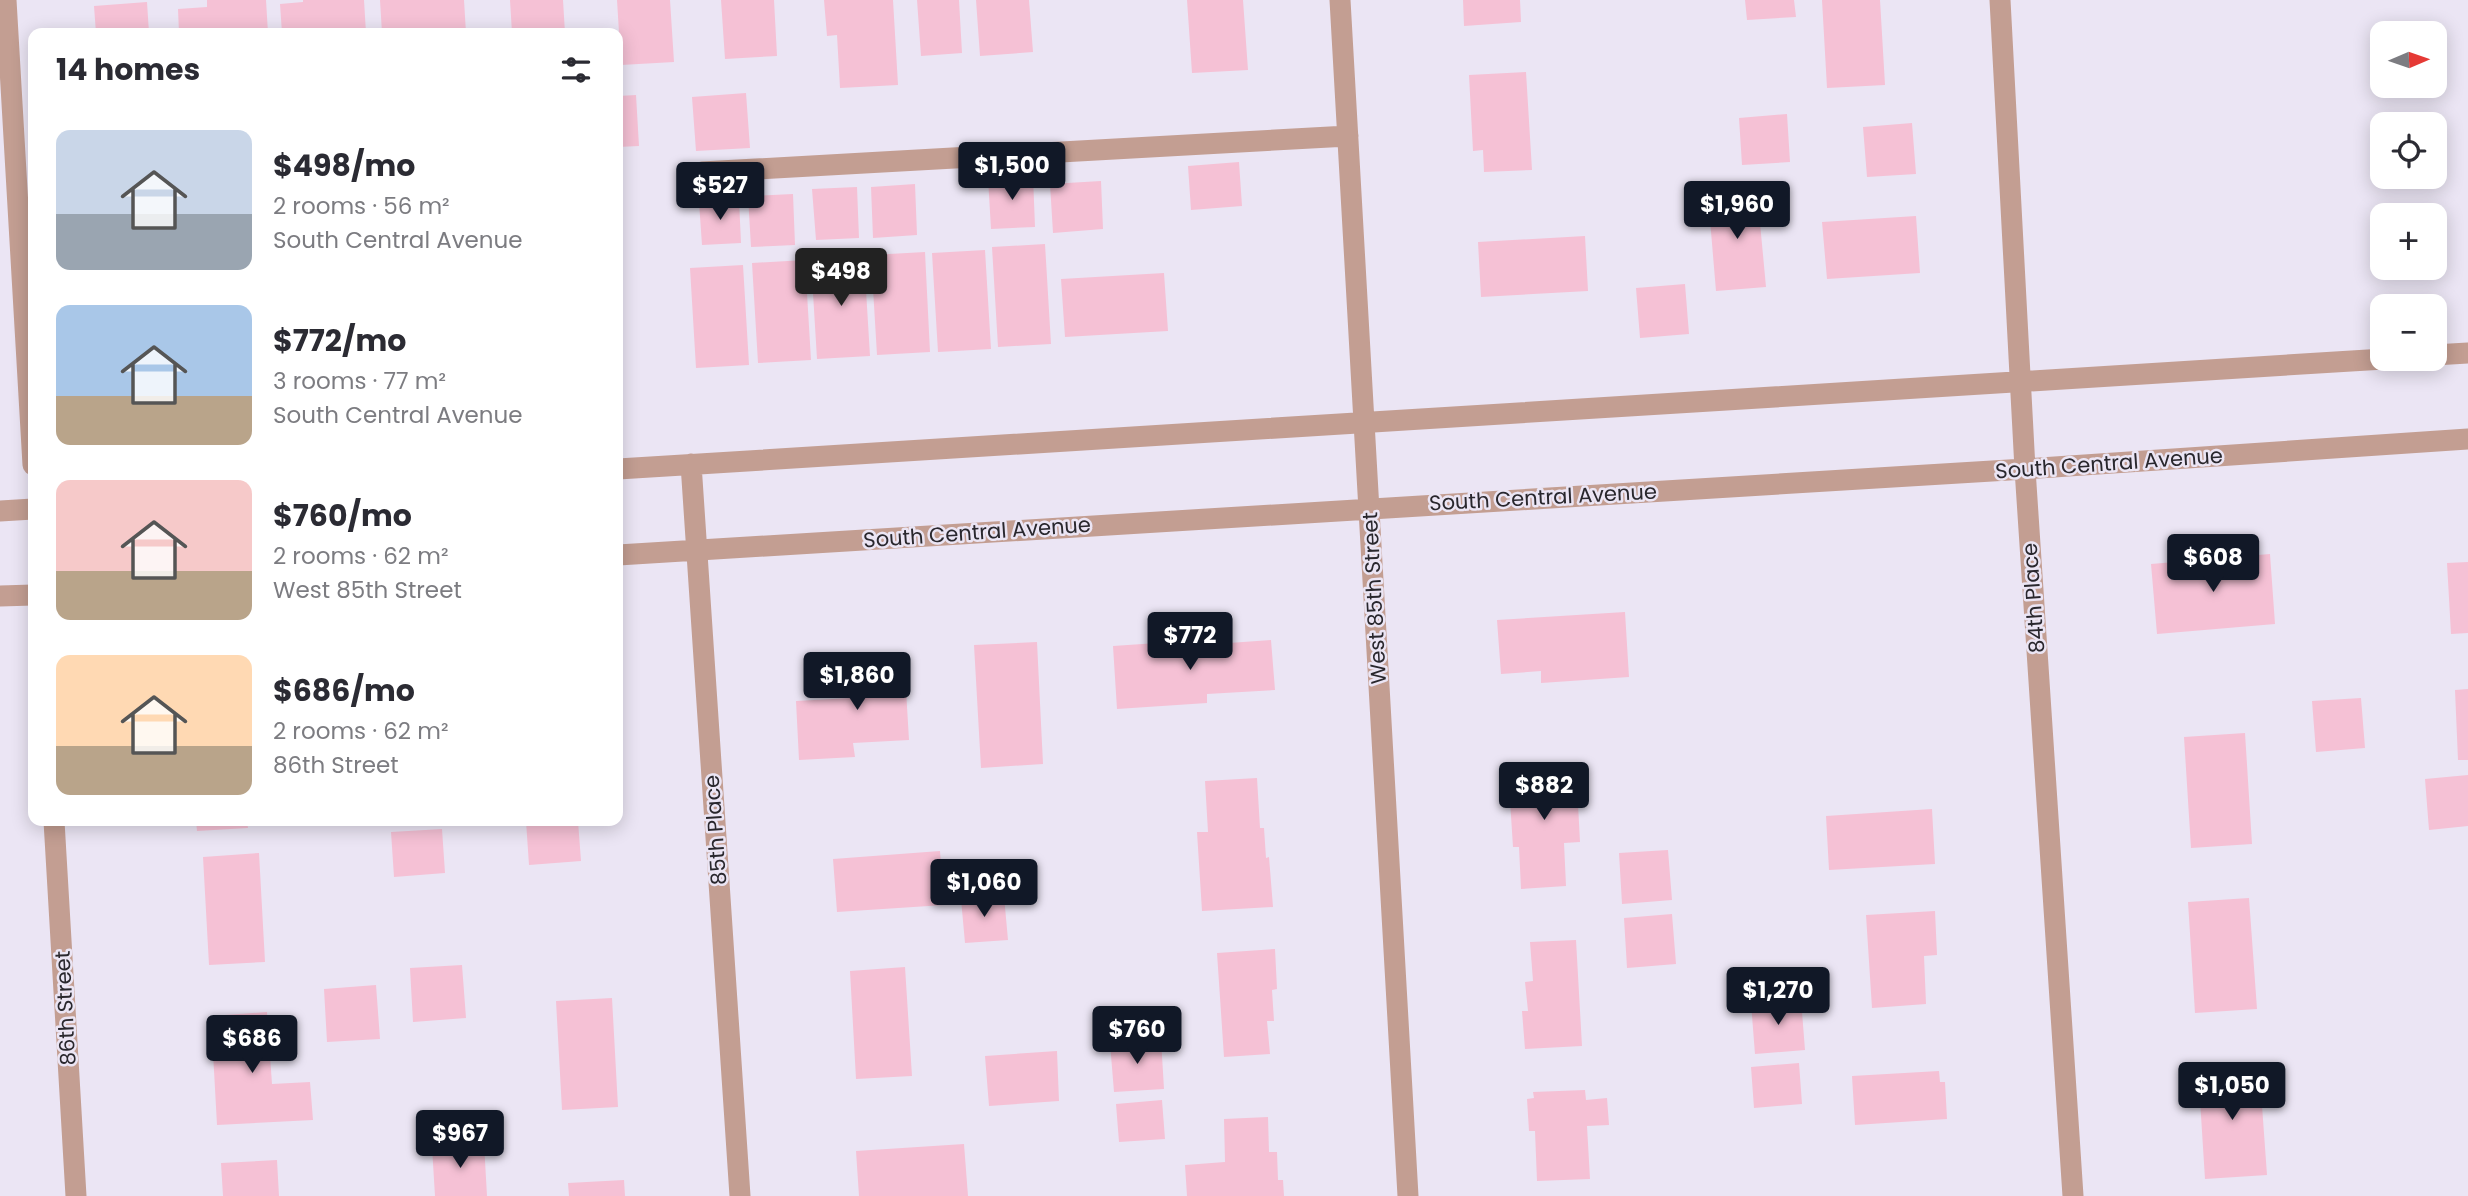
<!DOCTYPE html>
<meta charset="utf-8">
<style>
:root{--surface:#fff;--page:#f7f7f7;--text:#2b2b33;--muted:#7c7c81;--accent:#111827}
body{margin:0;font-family:Poppins,sans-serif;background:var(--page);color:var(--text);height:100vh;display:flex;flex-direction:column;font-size:26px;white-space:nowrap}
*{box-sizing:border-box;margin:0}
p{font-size:23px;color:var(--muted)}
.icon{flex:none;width:38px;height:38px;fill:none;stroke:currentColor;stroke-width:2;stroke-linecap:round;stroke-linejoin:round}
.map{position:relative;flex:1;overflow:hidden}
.details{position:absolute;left:28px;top:28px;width:595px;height:798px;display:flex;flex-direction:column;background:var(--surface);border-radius:14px;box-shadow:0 4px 18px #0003}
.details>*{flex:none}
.needle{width:46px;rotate:88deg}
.fabs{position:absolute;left:2370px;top:21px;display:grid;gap:14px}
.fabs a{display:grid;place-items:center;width:77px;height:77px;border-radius:14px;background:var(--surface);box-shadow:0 4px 18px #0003;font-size:35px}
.price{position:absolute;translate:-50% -60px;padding:0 16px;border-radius:7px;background:var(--accent);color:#fff;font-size:23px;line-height:46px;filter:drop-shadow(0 2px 4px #0008)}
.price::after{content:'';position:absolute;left:50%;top:42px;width:21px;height:16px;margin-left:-10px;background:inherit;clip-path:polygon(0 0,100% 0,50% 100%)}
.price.active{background:#222;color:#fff}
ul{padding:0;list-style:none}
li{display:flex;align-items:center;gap:21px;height:175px;padding:0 28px}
li span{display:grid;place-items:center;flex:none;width:196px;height:140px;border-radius:14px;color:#555}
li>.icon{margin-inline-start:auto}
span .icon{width:84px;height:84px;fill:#fffc;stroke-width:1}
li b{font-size:30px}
h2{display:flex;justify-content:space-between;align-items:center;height:84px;padding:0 28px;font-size:30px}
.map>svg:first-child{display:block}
.building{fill:#f5c1d5}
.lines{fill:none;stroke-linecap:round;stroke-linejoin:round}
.minor{stroke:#c39e92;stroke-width:21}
.labels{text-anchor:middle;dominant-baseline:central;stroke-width:5;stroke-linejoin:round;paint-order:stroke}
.street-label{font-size:21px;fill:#29272d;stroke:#ebe5f4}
</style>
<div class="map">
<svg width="2468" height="1196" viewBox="0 0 2468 1196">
<rect width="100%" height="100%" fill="#ebe5f4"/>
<!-- building -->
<path class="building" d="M207 0H266L268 33H179L178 9 207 7Z
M303 0H364L366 33H282L280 4 303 2Z
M380 0H464L466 33H382Z
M510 0H563L565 33H512Z
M617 0H670L674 62 621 65Z
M721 0H774L777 56 725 59Z
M824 0H893L898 85 840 88 837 35 827 36Z
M917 0H959L962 53 921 56Z
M976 0H1029L1033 52 980 56Z
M1187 0H1243L1248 70 1192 73Z
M1463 0H1520L1521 22 1464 26Z
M1745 0H1794L1796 17 1747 20Z
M1822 0H1880L1885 85 1827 88Z
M147 2 149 33H96L94 6Z
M1526 72 1532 170 1484 172 1483 150 1473 151 1469 75Z
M746 93 750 148 696 151 692 97Z
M636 95 639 146 618 147V96Z
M1787 114 1790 162 1742 165 1739 118Z
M1912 123 1916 174 1867 177 1863 127Z
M1239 162 1242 206 1191 210 1188 166Z
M1033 176 1035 227 991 229 988 178Z
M1101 181 1103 229 1053 233 1050 184Z
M915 184 917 235 873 238 871 187Z
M857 187 859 238 816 240 812 189Z
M1757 191 1766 287 1716 291 1708 196Z
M793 194 795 245 751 247 748 196Z
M739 200 741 243 702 245 699 202Z
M1916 216 1920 273 1827 279 1822 222Z
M1585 236 1588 291 1481 297 1478 242Z
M1045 244 1051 344 998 347 992 247Z
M985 250 991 349 938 352 932 253Z
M925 252 930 352 877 355 871 255Z
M864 257 870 356 817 359 811 260Z
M805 260 811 360 758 363 752 263Z
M743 265 749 365 696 368 690 268Z
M1164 273 1168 331 1065 337 1061 279Z
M1685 284 1689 334 1640 338 1636 288Z
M2270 554 2275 624 2157 634 2151 564Z
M2468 562V633L2451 634 2447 563Z
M1625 612 1629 677 1541 683V671L1501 674 1497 620Z
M1201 640V645L1271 640 1275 690 1207 694V703L1117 709 1113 646Z
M1037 642 1043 764 981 768 974 645Z
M904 656 909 740 853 743 855 757 799 760 796 701 851 698 848 660Z
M2468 689V760H2458L2455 690Z
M2361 698 2365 748 2316 752 2312 701Z
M2245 733 2252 844 2191 848 2184 737Z
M1576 766 1580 842 1564 843 1566 886 1521 889 1519 847H1513L1508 769Z
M2468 775V826L2429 830 2425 779Z
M1257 778 1260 828H1264L1266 858 1269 857 1273 907 1202 911 1197 832H1208L1205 781Z
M1932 809 1935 864 1829 870 1826 816Z
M196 821H247L248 828 197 831Z
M526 821H578L581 861 529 865Z
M442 829 445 873 394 877 391 832Z
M1668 850 1672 900 1622 904 1619 853Z
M940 851 944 905 837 912 833 859Z
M259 853 265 962 209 965 203 857Z
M1004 896 1008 940 965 943 961 899Z
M2249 898 2257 1009 2195 1013 2188 902Z
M1935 911 1937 955 1924 956 1926 1004 1872 1008 1866 915Z
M1672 914 1676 964 1627 968 1624 918Z
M1576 940 1582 1046 1525 1049 1522 1011H1528L1525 982 1533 981 1530 942Z
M1275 949 1277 989 1272 990 1274 1021H1267L1270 1054 1224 1057 1217 953Z
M462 965 466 1018 413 1022 410 968Z
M905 967 912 1076 856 1079 850 971Z
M376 985 380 1039 327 1042 324 989Z
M612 998 618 1107 562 1110 556 1001Z
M1801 999 1805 1050 1755 1054 1751 1003Z
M267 1012 272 1084 310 1082 313 1120 217 1125 211 1016Z
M1161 1039 1164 1089 1114 1092 1110 1043Z
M1057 1051 1059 1101 989 1106 985 1056Z
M1799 1063 1802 1104 1754 1108 1751 1067Z
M2259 1064 2267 1175 2205 1179 2198 1068Z
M1939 1071 1940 1082H1945L1947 1119 1855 1125 1852 1076Z
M1585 1090 1586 1100 1607 1098 1609 1125 1587 1126 1590 1179 1537 1181 1535 1131H1529L1527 1099 1534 1098 1533 1092Z
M1162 1100 1165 1139 1119 1142 1116 1104Z
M1268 1117 1269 1152H1277L1278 1180H1283L1284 1196H1187L1185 1165 1225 1162 1224 1119Z
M484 1143 487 1196H435L432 1147Z
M964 1144 968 1196H859L856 1151Z
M277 1160 279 1196H223L221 1163Z
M624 1180 625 1196H569L568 1183Z"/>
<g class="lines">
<!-- minor -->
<path class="minor" d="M6 0 33 465
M1340 0 1408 1196
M2000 0 2025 469 2073 1196
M702 172 1348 136
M2434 355 2468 353
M691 464 740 1196
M618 469 2384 359
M0 511 33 509
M618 555 2025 469 2468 439
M0 596 33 595
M54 821 76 1196"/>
</g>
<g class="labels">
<!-- street labels -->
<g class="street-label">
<text transform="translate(2109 463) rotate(-4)">South Central Avenue</text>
<text transform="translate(1543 497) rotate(-3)">South Central Avenue</text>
<text transform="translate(977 532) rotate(-4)">South Central Avenue</text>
<text transform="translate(1374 598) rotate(-93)">West 85th Street</text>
<text transform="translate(2033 598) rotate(-94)">84th Place</text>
<text transform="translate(715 830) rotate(-94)">85th Place</text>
<text transform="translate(65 1008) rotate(-93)">86th Street</text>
</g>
</g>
</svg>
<div class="fabs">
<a><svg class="needle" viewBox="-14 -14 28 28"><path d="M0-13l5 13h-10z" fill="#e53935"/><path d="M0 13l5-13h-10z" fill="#7c7c81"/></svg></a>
<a><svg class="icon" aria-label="locate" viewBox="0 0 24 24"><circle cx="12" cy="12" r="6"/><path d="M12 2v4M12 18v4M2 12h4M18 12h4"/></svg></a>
<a>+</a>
<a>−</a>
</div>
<b class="price" style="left:1012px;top:202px">$1,500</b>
<b class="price" style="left:720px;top:222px">$527</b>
<b class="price" style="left:1737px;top:241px">$1,960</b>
<b class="price active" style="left:841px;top:308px">$498</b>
<b class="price" style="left:2213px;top:594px">$608</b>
<b class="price" style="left:1190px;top:672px">$772</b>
<b class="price" style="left:857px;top:712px">$1,860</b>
<b class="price" style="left:1544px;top:822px">$882</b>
<b class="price" style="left:984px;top:919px">$1,060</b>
<b class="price" style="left:1778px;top:1027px">$1,270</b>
<b class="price" style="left:1137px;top:1066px">$760</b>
<b class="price" style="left:252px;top:1075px">$686</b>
<b class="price" style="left:2232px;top:1122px">$1,050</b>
<b class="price" style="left:460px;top:1170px">$967</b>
<section class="details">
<h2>14 homes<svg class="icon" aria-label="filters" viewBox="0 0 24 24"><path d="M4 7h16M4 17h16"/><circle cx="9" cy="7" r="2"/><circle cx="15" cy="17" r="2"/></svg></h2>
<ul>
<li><span style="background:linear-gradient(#c9d6e8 60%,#9aa5b1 0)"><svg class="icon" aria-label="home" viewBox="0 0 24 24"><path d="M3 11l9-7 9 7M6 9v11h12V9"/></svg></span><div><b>$498/mo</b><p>2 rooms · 56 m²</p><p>South Central Avenue</p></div></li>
<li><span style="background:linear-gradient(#a9c7e8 65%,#b9a48a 0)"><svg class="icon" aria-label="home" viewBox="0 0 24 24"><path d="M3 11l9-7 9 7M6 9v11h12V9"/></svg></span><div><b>$772/mo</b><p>3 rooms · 77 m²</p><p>South Central Avenue</p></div></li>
<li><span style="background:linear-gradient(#f6c9c9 65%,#b9a48a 0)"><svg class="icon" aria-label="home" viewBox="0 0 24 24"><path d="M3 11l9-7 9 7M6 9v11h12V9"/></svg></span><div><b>$760/mo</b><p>2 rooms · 62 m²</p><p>West 85th Street</p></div></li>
<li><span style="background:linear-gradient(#ffd9b3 65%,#b9a48a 0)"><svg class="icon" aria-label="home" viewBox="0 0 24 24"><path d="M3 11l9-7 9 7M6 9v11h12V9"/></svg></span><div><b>$686/mo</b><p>2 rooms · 62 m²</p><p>86th Street</p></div></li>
</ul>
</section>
</div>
